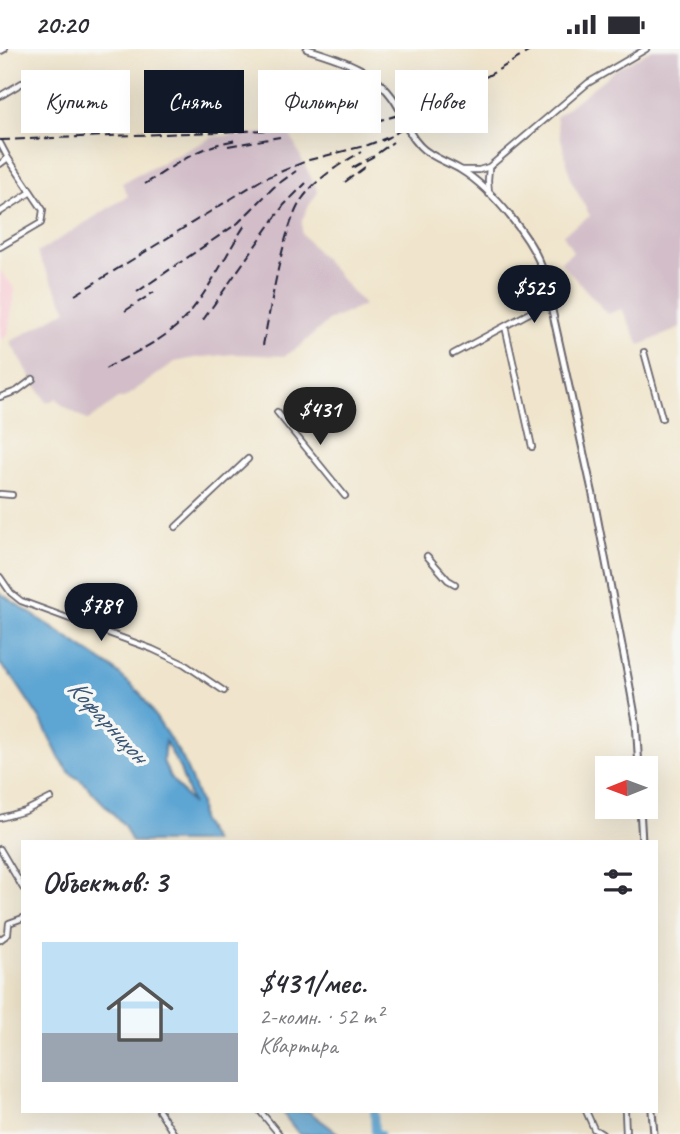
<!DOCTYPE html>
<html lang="ru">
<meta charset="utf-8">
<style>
:root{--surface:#fff;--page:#f7f7f7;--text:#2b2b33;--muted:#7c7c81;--accent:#111827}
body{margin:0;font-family:Caveat,sans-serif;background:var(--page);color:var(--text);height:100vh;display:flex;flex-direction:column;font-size:26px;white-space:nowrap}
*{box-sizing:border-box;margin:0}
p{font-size:23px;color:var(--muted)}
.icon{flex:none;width:38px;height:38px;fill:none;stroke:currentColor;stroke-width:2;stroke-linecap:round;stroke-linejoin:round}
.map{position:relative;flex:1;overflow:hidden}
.panel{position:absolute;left:21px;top:791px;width:637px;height:273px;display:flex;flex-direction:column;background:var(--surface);border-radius:0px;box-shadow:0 7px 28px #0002}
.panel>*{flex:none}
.hud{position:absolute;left:21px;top:21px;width:639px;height:63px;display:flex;gap:14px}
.needle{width:46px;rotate:269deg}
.tools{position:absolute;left:595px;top:707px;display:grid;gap:14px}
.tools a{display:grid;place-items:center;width:63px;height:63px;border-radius:0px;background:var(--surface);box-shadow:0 7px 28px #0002;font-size:35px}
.price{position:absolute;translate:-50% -60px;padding:0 16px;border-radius:24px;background:var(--accent);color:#fff;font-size:23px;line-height:46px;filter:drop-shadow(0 2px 4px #0008)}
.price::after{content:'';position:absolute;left:50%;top:42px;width:21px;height:16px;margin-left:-10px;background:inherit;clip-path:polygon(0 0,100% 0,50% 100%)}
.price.on{background:#222;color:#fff}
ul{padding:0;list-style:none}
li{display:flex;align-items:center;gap:21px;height:175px;padding:0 21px}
li span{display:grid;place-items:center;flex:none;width:196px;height:140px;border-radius:0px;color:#555}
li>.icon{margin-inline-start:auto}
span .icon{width:84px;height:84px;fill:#fffc;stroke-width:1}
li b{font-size:30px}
h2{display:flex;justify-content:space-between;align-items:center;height:84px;padding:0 21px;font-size:30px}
.chip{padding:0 24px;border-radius:0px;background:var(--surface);box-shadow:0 7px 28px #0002;font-size:24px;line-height:63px}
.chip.on{background:var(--accent);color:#fff}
.status{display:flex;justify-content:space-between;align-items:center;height:49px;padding:0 35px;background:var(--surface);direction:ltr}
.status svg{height:19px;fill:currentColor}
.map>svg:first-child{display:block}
.built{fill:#f7cfd5}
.industrial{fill:#d2bdc8}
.water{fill:#5da5d3;stroke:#406487;stroke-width:2;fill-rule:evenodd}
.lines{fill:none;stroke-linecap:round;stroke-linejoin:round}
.river{stroke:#5da5d3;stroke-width:8}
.minor-casing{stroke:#6a666e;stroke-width:8}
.major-casing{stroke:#6a666e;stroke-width:9}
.minor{stroke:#fff;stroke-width:4.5}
.major{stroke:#fff;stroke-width:5}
.rail{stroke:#22223b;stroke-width:2;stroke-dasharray:10 5;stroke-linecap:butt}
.labels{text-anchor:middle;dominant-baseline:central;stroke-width:7;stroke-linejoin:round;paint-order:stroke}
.water-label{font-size:26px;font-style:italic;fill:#3a5678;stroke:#f6f6f2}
</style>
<div class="status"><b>20:20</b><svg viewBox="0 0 49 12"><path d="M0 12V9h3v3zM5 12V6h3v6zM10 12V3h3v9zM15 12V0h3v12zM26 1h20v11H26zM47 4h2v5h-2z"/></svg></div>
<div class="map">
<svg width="680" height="1085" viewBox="0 0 680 1085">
<rect width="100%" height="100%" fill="#f6f6f2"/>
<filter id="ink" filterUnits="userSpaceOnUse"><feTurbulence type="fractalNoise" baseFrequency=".0143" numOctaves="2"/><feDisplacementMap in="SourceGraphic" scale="14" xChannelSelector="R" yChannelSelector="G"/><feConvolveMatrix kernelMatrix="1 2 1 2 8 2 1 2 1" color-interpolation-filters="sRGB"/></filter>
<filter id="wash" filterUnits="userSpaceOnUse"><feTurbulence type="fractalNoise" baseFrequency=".00686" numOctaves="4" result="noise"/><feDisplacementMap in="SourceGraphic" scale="28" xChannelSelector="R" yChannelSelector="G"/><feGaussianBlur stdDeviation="1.57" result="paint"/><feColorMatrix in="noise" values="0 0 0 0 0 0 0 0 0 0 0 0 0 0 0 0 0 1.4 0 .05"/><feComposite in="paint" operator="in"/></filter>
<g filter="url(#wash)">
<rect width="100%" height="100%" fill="#f0e5cc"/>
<!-- built -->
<path class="built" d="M0 221 15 240 8 286 0 291Z"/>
<!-- industrial -->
<path class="industrial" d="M652 0H680V279L640 296 622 260 608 265 560 213 573 203 563 185 590 167 571 131 556 68 615 21Z
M288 82 318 143 308 158 302 171V185L364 256 328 272 300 297 285 307 234 305 195 309 175 313 124 349H119L88 372 61 355 57 349 47 354 10 293 67 261 37 204 128 147 122 134 213 88Z"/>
<!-- water -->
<path class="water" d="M0 544 111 618 140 644 183 710 200 754 201 772 214 793H132L124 776 83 733 71 725 60 710 42 673 13 629 0 615ZM165 692 180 720 192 755 170 728 163 712Z
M281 1062H308L339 1085H299Z"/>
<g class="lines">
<!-- river -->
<path class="river" d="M374 1062 375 1083 380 1085"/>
</g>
</g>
<g filter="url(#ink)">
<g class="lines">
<defs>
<path id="minor" d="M0 47 22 34
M0 94 8 109 0 115
M489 119 488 131 489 145
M462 121H479L489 118 588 34 646 0
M0 163 31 143
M0 198 41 174 43 161 8 109
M505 277 550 253
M644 303 662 369
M453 305 505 277 532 398
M0 348 17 342 33 330
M277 363 345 447
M0 445 12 446
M176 478 248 410
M427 507 448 531 455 535
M0 528 11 544 21 552 152 600 184 615 224 642
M0 769 25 762 51 749
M0 800 23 839
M0 891 8 885 9 874 23 869
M159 1062 174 1085
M260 1062 279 1085
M586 1062 594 1080 602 1085
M625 1062 626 1085"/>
<path id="major" d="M307 0C344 11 379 22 399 59 405 72 409 86 420 97 430 108 448 113 461 121 492 140 534 191 544 225L593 446 629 633 636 672 639 719
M0 2 4 0
M640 758 642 793
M652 1062 654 1085"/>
</defs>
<!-- minor casing -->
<use href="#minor" class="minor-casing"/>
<!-- major casing -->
<use href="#major" class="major-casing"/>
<!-- minor -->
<use href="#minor" class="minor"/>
<!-- major -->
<use href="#major" class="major"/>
<!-- rail -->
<path class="rail" d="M0 91 325 79C409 73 463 43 533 0
M382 92 434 62
M228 97 280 88
M352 119 374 107 393 93
M345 133 365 118
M145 135C175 116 201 96 237 91
M137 243 238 174 274 138 296 122
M75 246 263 130 309 111 368 96 389 88
M125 262 154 243
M203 271 284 156 306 134
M263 296C271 259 282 180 302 150 316 130 340 115 361 103
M105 320C129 306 159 294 180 274 208 246 225 206 247 173"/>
</g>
</g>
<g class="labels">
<!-- water labels -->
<g class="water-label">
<text transform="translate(108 672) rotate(47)">Кофарниҳон</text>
</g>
</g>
</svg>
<div class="tools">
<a><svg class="needle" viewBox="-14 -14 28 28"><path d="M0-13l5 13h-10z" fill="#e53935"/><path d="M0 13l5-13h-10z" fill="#7c7c81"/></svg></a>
</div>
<b class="price" style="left:534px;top:276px">$525</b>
<b class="price on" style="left:320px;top:398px">$431</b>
<b class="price" style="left:101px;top:594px">$789</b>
<div class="hud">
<a class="chip">Купить</a>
<a class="chip on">Снять</a>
<a class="chip">Фильтры</a>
<a class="chip">Новое</a>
</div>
<section class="panel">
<h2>Объектов: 3<svg class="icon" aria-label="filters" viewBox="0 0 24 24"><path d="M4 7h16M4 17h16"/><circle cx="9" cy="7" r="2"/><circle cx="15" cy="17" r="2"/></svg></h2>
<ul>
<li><span style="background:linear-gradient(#bfe0f5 65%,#9aa5b1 0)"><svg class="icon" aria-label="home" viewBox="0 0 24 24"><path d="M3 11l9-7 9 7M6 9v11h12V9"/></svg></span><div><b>$431/мес.</b><p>2-комн. · 52 m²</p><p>Квартира</p></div></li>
</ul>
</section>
</div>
